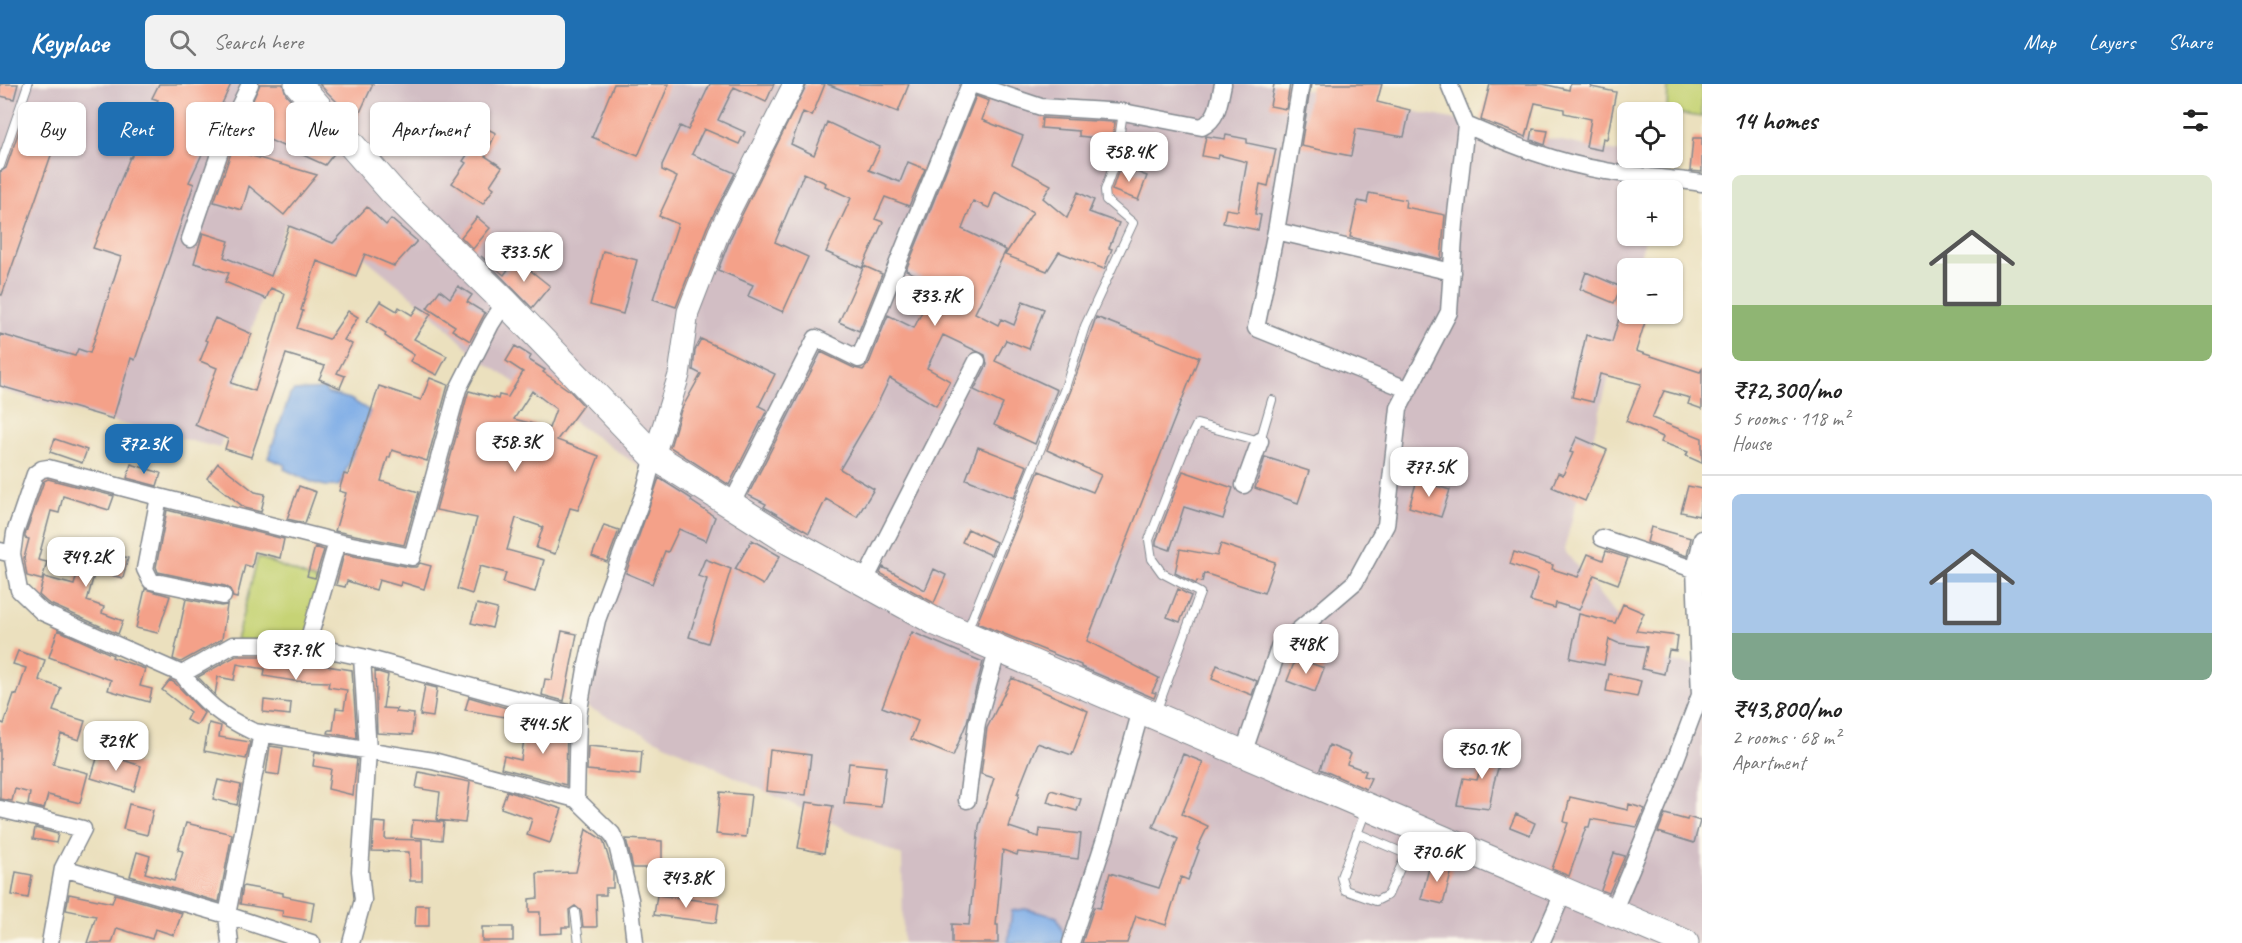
<!DOCTYPE html>
<meta charset="utf-8">
<style>
:root{--surface:#fff;--page:#f2f2f2;--text:#222;--muted:#767676;--line:#e0e0e0;--accent:#1f6fb2}
body{margin:0;font-family:Caveat,sans-serif;background:var(--page);color:var(--text);height:100vh;display:flex;flex-direction:column;font-size:22px;white-space:nowrap}
*{box-sizing:border-box;margin:0}
p{font-size:20px;color:var(--muted)}
.icon{flex:none;width:33px;height:33px;fill:none;stroke:currentColor;stroke-width:2;stroke-linecap:round;stroke-linejoin:round}
.map{position:relative;flex:1;overflow:hidden}
.side{display:flex;flex-direction:column;background:var(--surface);width:540px}
.side>*{flex:none}
.top-card{position:absolute;left:18px;top:18px;width:570px;height:54px;display:flex;gap:12px}
.tools{position:absolute;left:1617px;top:18px;display:grid;gap:12px}
.tools a{display:grid;place-items:center;width:66px;height:66px;border-radius:9px;background:var(--surface);box-shadow:0 2px 4px #0004;font-size:30px}
.price{position:absolute;translate:-50% -51px;padding:0 14px;border-radius:12px;background:#fff;color:#222;font-size:20px;line-height:39px;filter:drop-shadow(0 2px 3px #0008)}
.price::after{content:'';position:absolute;left:50%;top:36px;width:18px;height:14px;margin-left:-9px;background:inherit;clip-path:polygon(0 0,100% 0,50% 100%)}
.price.active{background:var(--accent);color:#fff}
ul{padding:0;list-style:none}
li{display:grid;align-content:center;gap:12px;height:318px;padding:0 30px}
li+li{border-top:2px solid var(--line)}
li span{display:grid;place-items:center;height:186px;border-radius:9px;color:#555}
li>.icon{margin-inline-start:auto}
span .icon{width:108px;height:108px;fill:#fffc;stroke-width:1}
li b{font-size:26px}
h2{display:flex;justify-content:space-between;align-items:center;height:72px;padding:0 30px;font-size:26px}
.tag{padding:0 21px;border-radius:9px;background:var(--surface);box-shadow:0 2px 4px #0004;font-size:21px;line-height:54px}
.tag.active{background:var(--accent);color:#fff}
header{display:flex;align-items:center;gap:36px;box-sizing:border-box;height:84px;padding:0 30px;background:var(--accent);color:#fff}
header strong{font-size:28px}
nav{display:flex;gap:33px;margin-inline-start:auto;font-size:21px}
.search{width:420px;height:54px;background:var(--page);display:flex;align-items:center;gap:15px;box-sizing:border-box;padding:0 21px;border-radius:9px;color:var(--muted);font-size:22px}
main{display:flex;flex:1;min-height:0}
.map>svg:first-child{display:block}
.industrial{fill:#d2bec4}
.green{fill:#c6d375;stroke:#70816a;stroke-width:1.5}
.water{fill:#7cabe6;stroke:#4c6da2;stroke-width:1.5}
.building{fill:#f4a189;fill-rule:evenodd}
.lines{fill:none;stroke-linecap:round;stroke-linejoin:round}
.service-casing{stroke:#83888e;stroke-width:10}
.minor-casing{stroke:#83888e;stroke-width:19}
.tertiary-casing{stroke:#83888e;stroke-width:23}
.primary-casing{stroke:#83888e;stroke-width:29}
.service{stroke:#fff;stroke-width:8}
.minor{stroke:#fff;stroke-width:16}
.tertiary{stroke:#fff;stroke-width:21}
.primary{stroke:#fff;stroke-width:27}
</style>
<header>
<strong>Keyplace</strong>
<div class="search"><svg class="icon" aria-label="search" viewBox="0 0 24 24"><circle cx="10" cy="10" r="6"/><path d="M15 15l6 6"/></svg>Search here</div>
<nav><a>Map</a><a>Layers</a><a>Share</a></nav>
</header>
<main>
<div class="map">
<svg width="1702" height="859" viewBox="0 0 1702 859">
<rect width="100%" height="100%" fill="#fbf7ec"/>
<filter id="ink" filterUnits="userSpaceOnUse"><feTurbulence type="fractalNoise" baseFrequency=".0167" numOctaves="2"/><feDisplacementMap in="SourceGraphic" scale="12" xChannelSelector="R" yChannelSelector="G"/><feConvolveMatrix kernelMatrix="1 2 1 2 8 2 1 2 1" color-interpolation-filters="sRGB"/></filter>
<filter id="wash" filterUnits="userSpaceOnUse"><feTurbulence type="fractalNoise" baseFrequency=".008" numOctaves="4" result="noise"/><feDisplacementMap in="SourceGraphic" scale="24" xChannelSelector="R" yChannelSelector="G"/><feGaussianBlur stdDeviation="1.35" result="paint"/><feColorMatrix in="noise" values="0 0 0 0 0 0 0 0 0 0 0 0 0 0 0 0 0 1.4 0 .05"/><feComposite in="paint" operator="in"/></filter>
<g filter="url(#wash)">
<rect width="100%" height="100%" fill="#ebe0be"/>
<!-- industrial -->
<path class="industrial" d="M0 0H1278L1627 70 1628 74H1645L1666 78 1658 106H1628V152H1646L1637 184H1628L1627 222 1564 466 1652 576 1702 581V859H903L902 772 587 623 612 503 645 386 477 273 428 226 358 168 285 140 250 251 220 364 110 337 0 306Z"/>
<!-- green -->
<path class="green" d="M1668 0H1702V33L1667 28Z
M258 473 323 499 306 559 236 556Z"/>
<!-- water -->
<path class="water" d="M325 305 327 309 350 315 370 327 340 401C323 407 300 392 284 385L285 381 268 374 290 311 294 307Z
M1025 825 1057 833 1067 859H1008L1012 827Z"/>
<g id="blocks">
<!-- building -->
<path class="building" d="M0 0H18L14 15 0 12Z
M159 0H231L210 46 211 51 189 98 194 100 135 276 131 274 113 335 0 302V250L75 272 78 265 90 269 121 173 93 164 130 73 131 74 158 16 152 14Z
M260 0H283L286 10 295 20 291 31 336 67 325 81 241 43Z
M319 0H373L356 37Z
M614 0H669L638 72 592 53Z
M710 0H774L766 18 734 3 718 36 745 48 739 60 704 45 692 70 735 89 707 143 676 223 653 215 678 140 659 132 677 93 662 86V81L680 42 688 46Z
M807 0H825L812 32 803 28 791 60 814 71 827 38 880 63 869 86 900 98 908 78 925 85 909 122 885 113 875 135 883 138 862 184 826 168 851 114 825 102 826 99 804 89 775 158 808 173 783 228 748 212 753 201 718 186 731 153Z
M827 0H909L898 28Z
M1274 0H1290L1286 25 1270 22Z
M1311 0H1382L1377 18 1410 26 1404 53 1356 45 1351 72 1301 62Z
M1490 0H1543L1569 6 1570 0H1592L1591 3 1616 8 1607 55 1603 54 1601 66 1586 63 1591 35 1564 29V25L1535 19 1526 53 1481 36Z
M976 12 989 17 982 36 1023 52 1012 80 1051 101 1043 114 1067 134 1078 108 1094 116 1089 128 1119 139 1109 164 1112 165 1104 185 1059 168 1047 187 1005 171 1033 128 995 108 989 124 973 117 962 145 1006 166 975 229 998 241 1001 235 1014 241 1023 217 1044 225 1029 265 1006 256 995 277 1057 306 1035 360 994 341 1003 320 974 306 987 281 985 271 943 251 927 284 950 297 936 322 890 294 874 327 840 385 874 405 857 433 826 415 809 449 764 423 766 420 748 411 821 268 854 284 863 286 869 279 888 231 914 244 935 201 906 186Z
M27 24 66 37 58 61 55 60 2 211H0V88L6 84Z
M1042 34 1115 38 1112 56 1079 52V47L1041 44Z
M473 38 496 49 485 72 502 83 490 101 494 104 483 120 452 99 466 79 463 77 475 59 466 55Z
M1533 45 1548 47 1545 61 1531 56Z
M1226 51 1247 55V59L1276 65 1268 102 1260 100 1255 130 1261 131 1258 146 1223 139 1226 125 1238 127 1247 78 1219 71 1218 75 1202 72 1206 52 1225 55Z
M1693 54H1702V88L1690 87Z
M232 66 317 91 284 131 249 102 242 126 214 118Z
M1120 82 1147 92 1138 116 1112 106Z
M1369 109 1406 116 1405 123 1445 131 1441 175 1350 153 1358 117 1367 119Z
M367 123 386 141 391 135 417 157 394 182 365 170 356 192 317 177 301 226 303 227 297 244 329 255 348 227 358 233 344 256 352 260 337 289 345 292 340 304 319 295 325 282 286 270 251 373 225 365 228 355 195 341 217 284 200 277 208 257 205 256 215 234 252 250 231 299 255 307 285 210 271 204 266 215 225 198 229 189 194 179 203 149 229 157 224 173 271 192 289 142 333 159Z
M477 133 490 144 473 165 461 153Z
M603 167 637 176 623 230 590 221Z
M481 172 504 191 516 175 550 202 532 224Z
M864 182 882 190 859 247 839 238Z
M1586 188 1621 203 1614 219 1580 205Z
M458 202 472 211 467 218 485 229 470 257 452 246 455 242 427 224 440 206 450 214Z
M380 217 397 227 399 223 412 231 418 222 431 230 414 255 447 272 437 291 410 277 414 271 385 252 386 249 367 237Z
M1620 231 1645 238 1636 267 1700 288 1702 285V325L1688 320 1690 314 1664 307 1652 334 1702 354V379L1686 372 1688 368 1661 358 1663 353 1626 337 1641 300 1600 290 1593 318 1572 313 1586 251 1612 258Z
M1096 233 1199 273 1087 557 1159 594 1152 608 1156 609 1154 614 1081 583V581L977 539 1039 387 1093 408 1101 391 1047 366 1071 306Z
M701 255 775 290 759 322 767 326 729 401 670 363 681 326 701 290 693 286 695 266Z
M515 262 531 272 529 276 545 286 543 288 570 307 583 321 557 356 599 372 578 426 570 424 555 470 536 464 543 443 516 434 507 466 544 476 535 508 503 499 506 489 480 482 472 510 457 505 477 434 436 426 468 309 469 307 498 315 499 311 508 313 523 288 506 277ZM532 307 556 325 549 344 514 335Z
M430 294 448 301 427 377 392 366 390 373H388L381 397 419 408 404 461 335 447 346 409 339 407 344 390 348 391 355 366H356L367 339 379 302 421 316Z
M1577 353 1607 366 1585 417 1552 403 1558 389 1563 391 1573 369 1570 368Z
M55 355 87 366 82 379 50 368Z
M978 363 1027 382 1014 414 966 395Z
M1265 373 1309 387 1298 419 1255 404Z
M218 379 255 408 265 410 261 428 245 424 207 394Z
M131 380 161 389 157 402 127 394Z
M1183 387 1233 404 1223 435 1184 423 1170 466 1156 461V457Z
M659 394 692 415 691 417 715 433 706 457 679 445 668 468 665 467 652 500 626 489Z
M48 395 114 412 109 426 63 412 59 429 51 427 38 476 47 478 42 496 27 492 24 474 29 455 25 454V451L44 397Z
M1417 396 1450 406 1441 433 1409 423Z
M299 402 316 408 305 439 287 435Z
M1688 402 1702 405 1699 432 1681 428Z
M167 426 284 455 280 474 255 468 252 483 245 481 237 514 233 513 230 505 225 502 158 488 156 483Z
M604 441 619 446 607 478 592 472Z
M1651 443 1691 454 1687 472 1647 458Z
M968 445 996 458 991 471 962 458Z
M752 456 780 472 763 501 735 485Z
M1221 460 1275 478 1264 509 1204 489 1202 498 1197 497 1196 500 1175 489 1180 465 1217 472Z
M85 461 128 474 123 494 95 487 87 517 104 523 102 529 123 537 118 550 48 519 39 511 44 493 74 501Z
M315 463 324 466 315 494 307 492Z
M1606 467 1628 474 1618 500 1594 491 1579 526 1556 519 1555 524 1530 517 1538 490 1510 480 1514 468 1553 481 1552 485 1578 493 1588 470 1603 476Z
M344 470 410 483H416L420 479 431 482 424 505 401 498 400 502 379 496 376 506 347 497 345 503 336 501Z
M705 475 731 485 708 559 689 553 707 495 698 492Z
M883 483 925 506 934 485 946 491 934 519 880 489Z
M145 505 170 512 158 549 136 544Z
M1178 505 1191 512 1180 538 1167 533Z
M186 515 221 522 227 521 222 555 181 578 173 575Z
M477 520 497 525 492 544 471 539Z
M1623 520 1644 529 1636 547 1678 552 1676 567 1669 566 1664 590 1642 585 1647 563 1618 559 1609 555 1604 581 1570 574 1579 530 1615 539Z
M58 546 113 571 112 573 145 585 140 602 152 605 149 618 108 606 111 596 49 573Z
M562 547 577 550 564 617 542 611 545 595 552 596Z
M912 548 983 578 967 638 953 672 911 655 918 637 882 623Z
M18 567 45 576 39 596 61 604 53 627 85 637 79 656 61 650 53 680 88 689 80 719 48 711 44 725 28 721 30 709 15 705 12 717 0 715V638L4 640 14 610 17 611 26 584 13 580Z
M236 572H271L293 575V572H308L315 573 314 580 352 586 357 654 328 649 329 646H333L336 624 344 625 347 606 328 603 329 598 294 597 264 592 265 585 237 580 234 596 218 593 215 611 198 593Z
M1296 574 1324 584 1315 608 1287 597Z
M1217 581 1257 597 1252 611 1212 595Z
M375 587 388 591 383 624 397 625 396 628 414 630 412 651 377 649Z
M1609 590 1641 597 1637 613 1606 607Z
M1012 594 1088 627 1072 671 1037 659 1017 710H1019L1009 743 1039 753 1040 745 1081 750 1078 775 1018 768 1017 771 1003 766 996 841H998V859H952V840L969 841 979 742 994 694 981 690 987 644Z
M170 596 175 599 204 629 197 641 186 636 190 628 162 606Z
M425 601 437 604 433 633 420 631Z
M469 613 507 624 505 633 465 626Z
M264 616 291 619 290 631 263 628Z
M549 637 567 640 566 701 501 684 504 672 521 676 525 648 548 649Z
M209 639 221 642 219 653 250 658 246 675 204 667Z
M1489 656 1505 661 1494 698 1489 725 1457 721 1463 694 1477 696Z
M1329 661 1351 670 1347 680 1366 687 1364 692 1371 694 1366 705 1320 685Z
M270 662 283 664 279 691 266 689Z
M588 662 642 667 640 691 587 686Z
M770 666 811 671 806 711 766 707Z
M99 668 141 682 134 707 91 694Z
M315 668 357 675 353 711 328 705 331 685 313 682Z
M1183 670 1203 678 1182 730 1208 742 1197 765 1199 766 1188 796 1181 793 1166 841 1136 832 1127 859H1082L1094 823 1100 824 1110 789 1159 804 1178 755 1153 743Z
M849 679 886 683 881 723 844 719Z
M419 688 470 698 465 739 437 736 440 708 416 704Z
M218 696 241 701 237 721 213 715Z
M1051 706 1081 715 1077 727 1047 718Z
M507 707 562 725 550 759 527 751 532 735 501 724Z
M720 708 751 711 746 753 716 750Z
M1570 713 1628 726 1629 720 1645 725 1637 743 1591 735 1589 743H1586L1569 792 1552 785 1568 739 1564 738Z
M806 718 833 722 824 769 798 764Z
M129 720 153 726 147 751 123 745Z
M1516 730 1535 739 1530 751 1510 743Z
M1665 730 1687 736 1688 733 1700 737 1694 759 1658 748Z
M413 736 444 738 442 756 411 753Z
M374 738 386 739 385 755 422 756V797H410L409 768 372 767Z
M186 739 232 750 219 818 130 792 137 768 150 772 145 789 174 797 183 767 178 766Z
M35 744 58 750 56 759 33 755Z
M586 745 603 756 613 788V804H606V811H596L597 843H583L581 827 575 822 569 826 570 843H562V849L540 850V828H529V815L538 814 537 789 576 788Z
M626 755 662 757V789H649V784H633Z
M1614 769 1625 772 1609 809 1601 806Z
M1441 779 1452 786 1443 820 1421 815 1430 780Z
M16 788 32 791 28 814 12 811Z
M243 802 283 809V812L314 818 311 837 282 832 283 827 240 820Z
M69 810 112 819 115 810 182 829 174 851 155 845 152 855 117 844 112 859H87L96 832 66 826Z
M657 811 719 819 716 839 654 831Z
M416 821H429V842H415Z
M482 843H513V857H482Z"/>
</g>
</g>
<g filter="url(#ink)">
<use href="#blocks" fill-opacity="0" stroke="#83888e" stroke-width="1.5"/>
<g class="lines">
<defs>
<path id="service" d="M0 82 28 0
M967 547 1065 304 1085 242 1133 139 1106 116 1105 106 1116 75 1123 28
M1156 628 1200 509 1162 489 1152 475 1149 456 1185 364 1197 340 1260 357 1272 316
M1366 726 1341 793 1345 806 1376 817 1388 811 1416 749
M1357 749 1406 770
M575 828 579 859"/>
<path id="minor" d="M972 0 1041 23 1123 28 1202 43C1219 34 1219 17 1223 0
M1301 0 1276 147 1256 244 1409 306
M1466 41C1512 61 1557 79 1606 87 1638 93 1670 94 1702 99
M1276 147 1452 188
M190 155 226 50 250 0
M1244 401 1260 357
M731 421 816 254 859 275 970 0
M1602 454 1702 488
M337 458 412 473 458 305 491 240 505 218
M0 467 12 470 19 506 42 528 182 590
M12 470 15 449 35 390 42 385 48 384 159 413
M864 498 977 277
M223 512 151 497 145 485 159 413 337 458 307 561
M1243 670 1279 563 1355 498 1386 441 1399 324 1449 228 1455 139 1466 41 1449 0
M576 715 433 677 254 648C220 632 205 619 182 590L233 561H307L362 573 578 632
M967 716 977 639 998 564
M0 725 83 745 63 784 50 859
M63 784 227 831 312 859
M1613 828 1665 704 1700 611 1695 485 1702 455
M230 859 227 831 262 649
M351 859 363 816 360 787 368 667 362 573
M635 859 630 815 617 761 612 750 576 715 578 632 586 585 597 536 644 409 654 372
M1071 859 1106 752 1141 626
M1541 859 1564 807"/>
<path id="tertiary" d="M654 372 679 291 688 228 719 148 794 0"/>
<path id="primary" d="M298 0 392 107 505 218 654 372 789 457 936 538 1685 859"/>
</defs>
<!-- service casing -->
<use href="#service" class="service-casing"/>
<!-- minor casing -->
<use href="#minor" class="minor-casing"/>
<!-- tertiary casing -->
<use href="#tertiary" class="tertiary-casing"/>
<!-- primary casing -->
<use href="#primary" class="primary-casing"/>
<!-- service -->
<use href="#service" class="service"/>
<!-- minor -->
<use href="#minor" class="minor"/>
<!-- tertiary -->
<use href="#tertiary" class="tertiary"/>
<!-- primary -->
<use href="#primary" class="primary"/>
</g>
</g>
</svg>
<div class="tools">
<a><svg class="icon" aria-label="locate" viewBox="0 0 24 24"><circle cx="12" cy="12" r="6"/><path d="M12 2v4M12 18v4M2 12h4M18 12h4"/></svg></a>
<a>+</a>
<a>−</a>
</div>
<b class="price" style="left:1129px;top:99px">₹58.4K</b>
<b class="price" style="left:524px;top:199px">₹33.5K</b>
<b class="price" style="left:935px;top:243px">₹33.7K</b>
<b class="price" style="left:515px;top:389px">₹58.3K</b>
<b class="price active" style="left:144px;top:391px">₹72.3K</b>
<b class="price" style="left:1429px;top:414px">₹77.5K</b>
<b class="price" style="left:86px;top:504px">₹49.2K</b>
<b class="price" style="left:1306px;top:591px">₹48K</b>
<b class="price" style="left:296px;top:597px">₹37.9K</b>
<b class="price" style="left:543px;top:671px">₹44.5K</b>
<b class="price" style="left:116px;top:688px">₹29K</b>
<b class="price" style="left:1482px;top:696px">₹50.1K</b>
<b class="price" style="left:1437px;top:799px">₹70.6K</b>
<b class="price" style="left:686px;top:825px">₹43.8K</b>
<div class="top-card">
<a class="tag">Buy</a>
<a class="tag active">Rent</a>
<a class="tag">Filters</a>
<a class="tag">New</a>
<a class="tag">Apartment</a>
</div>
</div>
<section class="side">
<h2>14 homes<svg class="icon" aria-label="filters" viewBox="0 0 24 24"><path d="M4 7h16M4 17h16"/><circle cx="9" cy="7" r="2"/><circle cx="15" cy="17" r="2"/></svg></h2>
<ul>
<li><span style="background:linear-gradient(#dfe7d0 70%,#8fb573 0)"><svg class="icon" aria-label="home" viewBox="0 0 24 24"><path d="M3 11l9-7 9 7M6 9v11h12V9"/></svg></span><div><b>₹72,300/mo</b><p>5 rooms · 118 m²</p><p>House</p></div></li>
<li><span style="background:linear-gradient(#a9c7e8 75%,#7fa58c 0)"><svg class="icon" aria-label="home" viewBox="0 0 24 24"><path d="M3 11l9-7 9 7M6 9v11h12V9"/></svg></span><div><b>₹43,800/mo</b><p>2 rooms · 68 m²</p><p>Apartment</p></div></li>
</ul>
</section>
</main>
